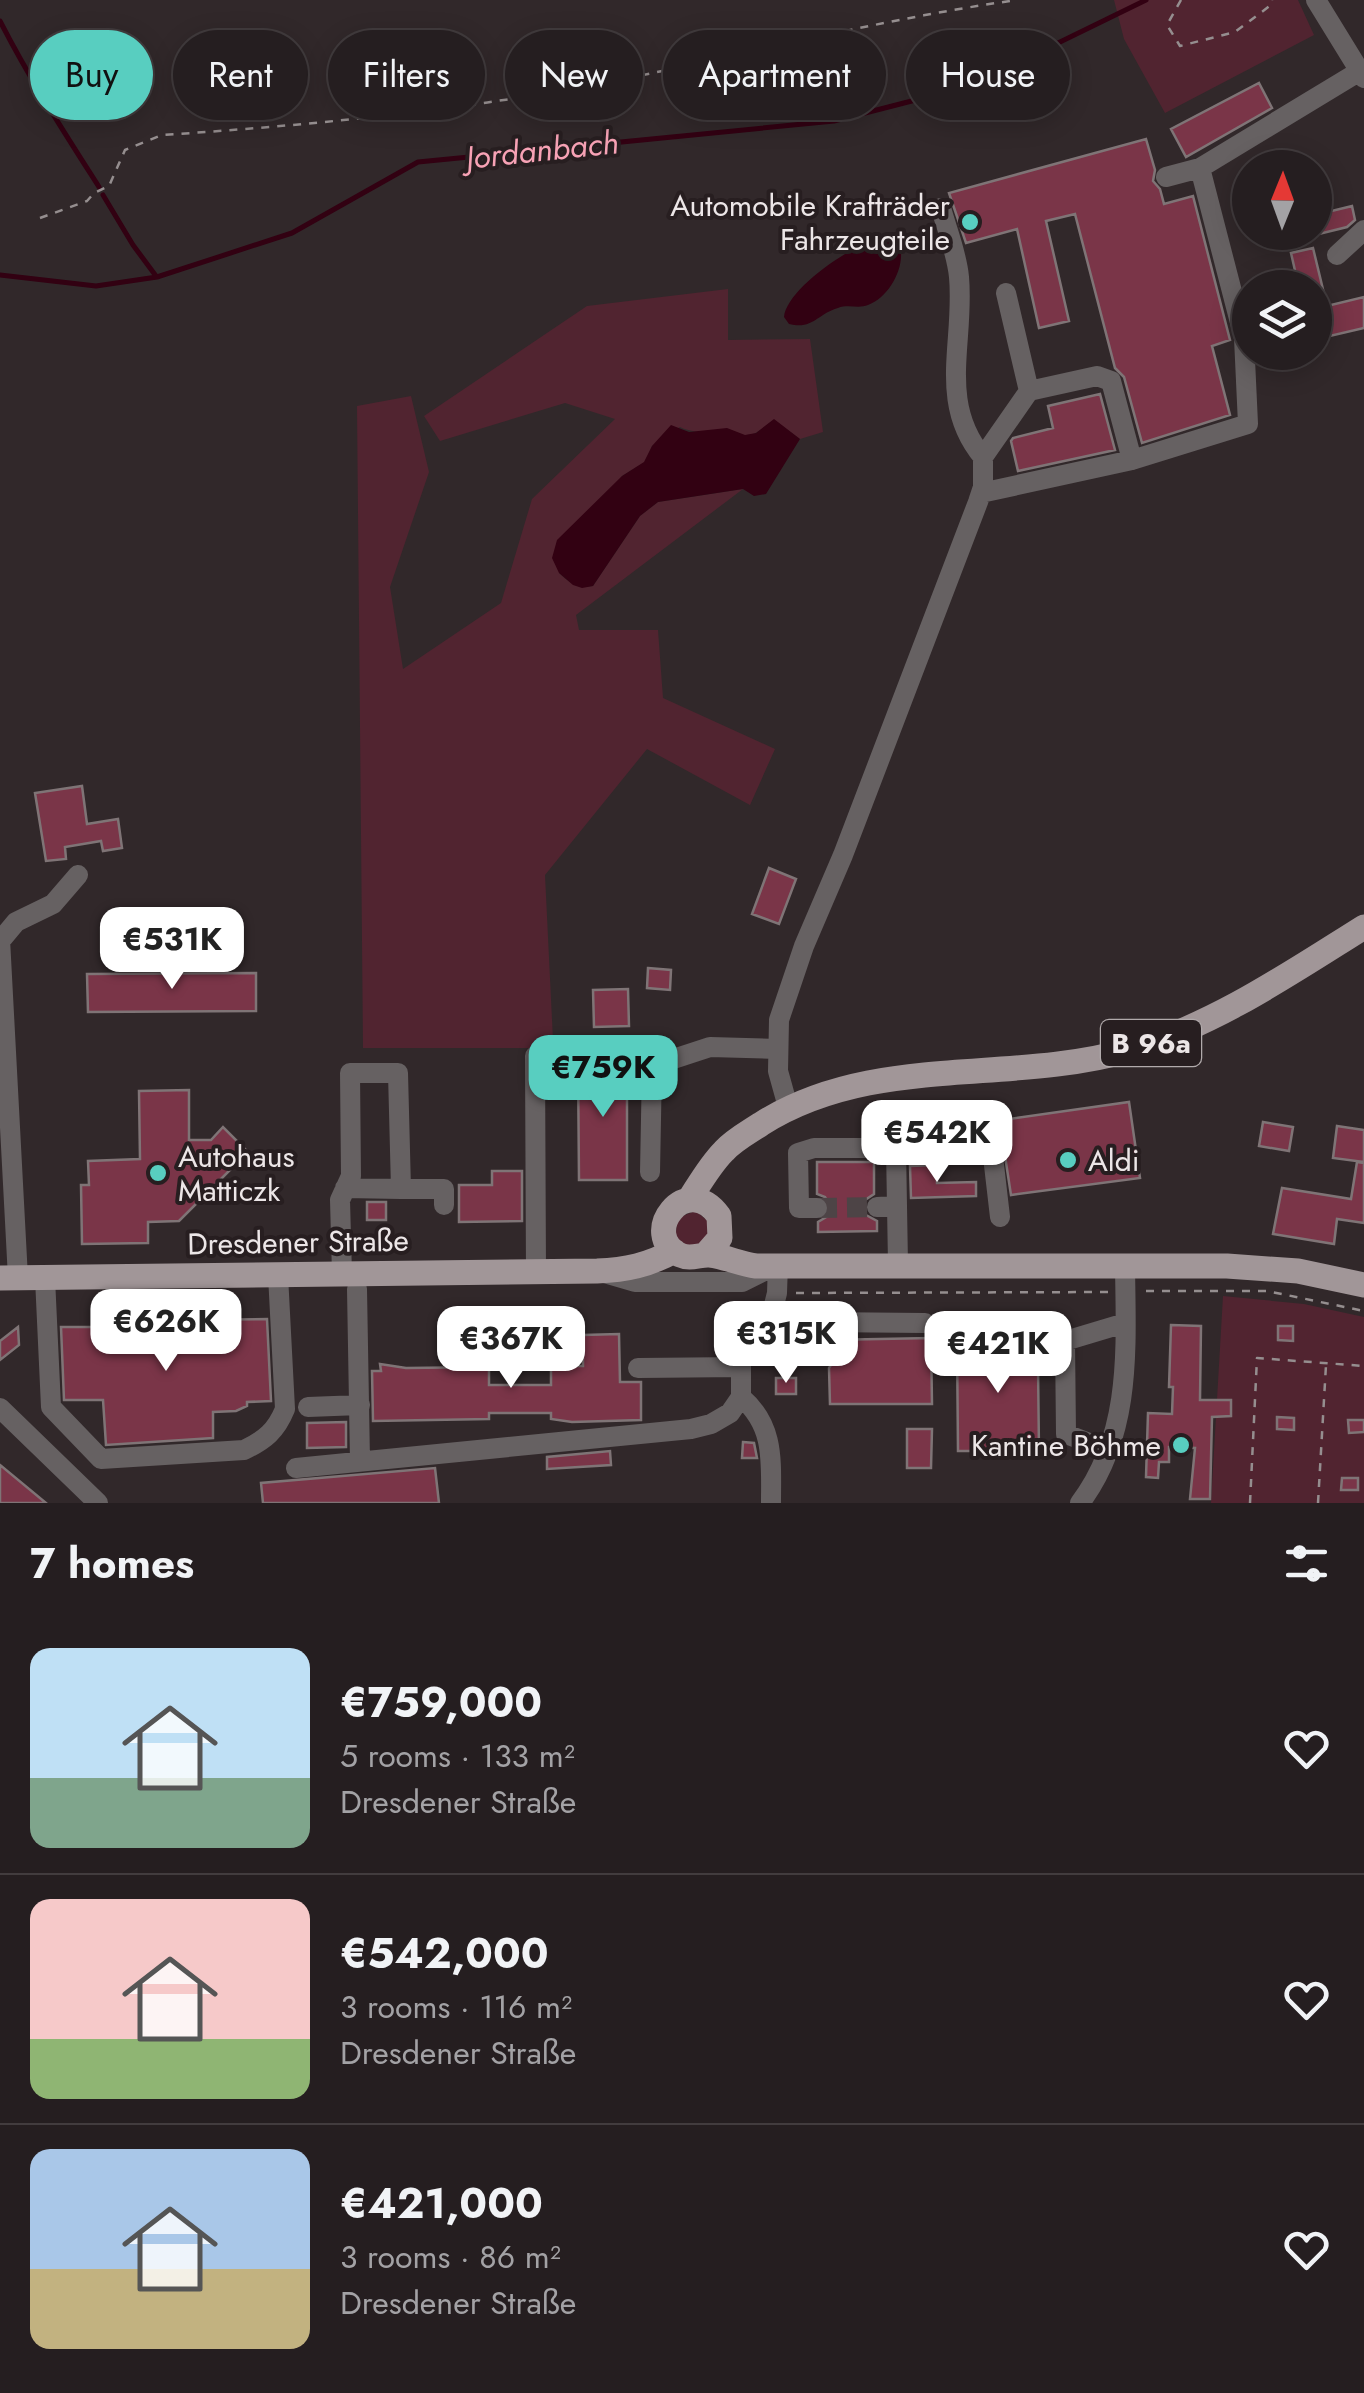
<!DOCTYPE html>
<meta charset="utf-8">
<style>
:root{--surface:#251e20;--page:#312b2d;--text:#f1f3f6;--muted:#a3a2a5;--line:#423c3e;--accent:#58cec0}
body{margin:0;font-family:Jost,sans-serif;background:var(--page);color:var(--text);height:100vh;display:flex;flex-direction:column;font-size:38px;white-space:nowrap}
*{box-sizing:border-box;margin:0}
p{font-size:32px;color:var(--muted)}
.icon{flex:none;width:55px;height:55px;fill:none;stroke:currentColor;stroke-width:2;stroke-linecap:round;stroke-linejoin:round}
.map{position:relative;height:1503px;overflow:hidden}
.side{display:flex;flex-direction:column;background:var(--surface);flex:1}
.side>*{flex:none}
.hud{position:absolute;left:30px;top:30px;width:1305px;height:90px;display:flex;gap:20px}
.needle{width:65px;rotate:1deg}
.buttons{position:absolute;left:1232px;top:150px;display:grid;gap:20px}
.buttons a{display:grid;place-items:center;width:100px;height:100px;border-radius:50%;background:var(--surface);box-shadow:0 5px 25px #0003,0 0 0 2px var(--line);font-size:50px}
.price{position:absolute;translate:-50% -85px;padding:0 22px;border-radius:20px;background:#fff;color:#222;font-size:32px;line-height:65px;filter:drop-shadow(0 2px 5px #0008)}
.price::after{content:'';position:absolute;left:50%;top:60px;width:30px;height:22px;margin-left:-15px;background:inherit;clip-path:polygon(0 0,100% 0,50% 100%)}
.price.current{background:var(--accent);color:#111}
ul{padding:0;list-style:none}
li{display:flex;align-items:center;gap:30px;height:250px;padding:0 30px}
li+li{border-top:2px solid var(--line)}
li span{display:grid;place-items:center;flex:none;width:280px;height:200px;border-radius:20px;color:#555}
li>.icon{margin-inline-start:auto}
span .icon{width:120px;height:120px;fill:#fffc;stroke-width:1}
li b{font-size:42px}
h2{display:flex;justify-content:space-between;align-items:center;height:120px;padding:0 30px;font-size:42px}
.tag{padding:0 35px;border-radius:45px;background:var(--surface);box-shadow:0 5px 25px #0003,0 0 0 2px var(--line);font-size:35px;line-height:90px}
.tag.current{background:var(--accent);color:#111}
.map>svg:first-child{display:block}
.green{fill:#512430}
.water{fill:#320112}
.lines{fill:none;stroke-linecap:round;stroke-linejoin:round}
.stream{stroke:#320112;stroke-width:5}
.building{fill:#7a3548;stroke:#7f7476;stroke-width:2.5}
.minor-tunnel{stroke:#4d4446;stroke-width:20;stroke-dasharray:20 10;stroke-linecap:butt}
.path{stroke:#958e8f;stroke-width:2.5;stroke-dasharray:8 8;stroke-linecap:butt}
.minor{stroke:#666162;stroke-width:20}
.major{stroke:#a19698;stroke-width:25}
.poi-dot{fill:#58cec0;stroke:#271e20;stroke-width:4}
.labels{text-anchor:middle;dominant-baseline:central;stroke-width:8;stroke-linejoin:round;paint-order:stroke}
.shield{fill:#271e20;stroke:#b1aaab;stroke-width:2.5}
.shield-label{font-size:28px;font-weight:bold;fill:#ece6e7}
.poi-label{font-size:30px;fill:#ece6e7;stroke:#271e20;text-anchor:end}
.street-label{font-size:30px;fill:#ece6e7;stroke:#271e20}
.water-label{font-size:32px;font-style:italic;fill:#f7a2b5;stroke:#271e20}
</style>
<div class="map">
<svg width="1364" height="1503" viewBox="0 0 1364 1503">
<rect width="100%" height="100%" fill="#31282a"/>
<!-- green -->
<path class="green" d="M1114 0H1298L1314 35 1165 113 1124 39Z
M728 289V340L810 339 823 432 800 439 774 420C767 424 761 431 753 434 741 438 690 433 680 427L652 446 645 462 622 476 559 573C570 583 577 589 593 586L640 516 658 502 743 489 576 615 579 630H658L663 698 775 749 750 805 647 749 545 875 553 1040 545 1048H363L357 406 411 396 429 472 390 587 403 669 501 603 532 499 615 419 565 403 440 441 424 416 587 306Z
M696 1211 710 1223 707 1241 691 1248 676 1238C676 1219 678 1217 696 1211Z
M1223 1296 1304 1304 1364 1317V1503H1211Z"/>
<!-- water -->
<path class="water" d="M894 234C912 255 893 296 868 305 859 309 848 304 838 308 817 314 813 330 789 324L784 317C787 286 864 236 894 234Z
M774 419 800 439 766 494 754 496 743 489 658 502 640 516 593 586 582 588 573 585 559 573 552 558 557 540 622 476 644 462 652 446 671 425 689 432 727 428 745 435 756 433Z"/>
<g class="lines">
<!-- stream -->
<path class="stream" d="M0 21C29 78 64 132 99 187
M103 195 133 245 156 276
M0 275 96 286 157 277 292 233 418 162 834 121 970 86 1146 0"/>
</g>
<!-- building -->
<path class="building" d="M1259 83 1272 108 1186 157 1171 129Z
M1146 139 1155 170 1153 181 1160 189 1164 204 1193 196 1230 340 1212 346 1230 415 1142 443 1124 377 1115 368 1075 214 1046 221 1069 321 1039 328 1017 229 966 243 949 193Z
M1352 206 1355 220 1347 227 1315 235V215Z
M1313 248 1327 306 1364 297V328L1317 339 1315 288H1299L1291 253Z
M1100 394 1115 450 1018 471 1011 441 1013 438 1053 428 1048 406Z
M82 786 87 824 118 819 122 848 103 851 101 841 65 847 66 859 46 861 35 793Z
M769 868 796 879 779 924 752 914Z
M648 968 671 970 670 990 647 988Z
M256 973V1011L88 1012 87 974Z
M628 989 629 1026 594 1027 593 990Z
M578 1060H627V1180H579Z
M189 1090V1140H211L223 1127 248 1152 179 1221 148 1222V1243L82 1244 81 1185H89L88 1161 140 1159 139 1091Z
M1129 1102 1140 1178 1011 1195 1001 1130 988 1126 979 1133 977 1141 952 1145V1130L974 1131V1124Z
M1263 1122 1293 1127 1289 1151 1259 1146Z
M1337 1126 1364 1130V1162L1333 1158Z
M817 1162H874V1194L865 1200 863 1207 866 1215 877 1221V1231L818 1232V1222L828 1216 831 1207 825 1197 817 1194Z
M1357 1162 1364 1163V1223L1337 1219 1334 1244 1273 1234 1282 1188 1351 1199Z
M937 1165V1183L976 1182V1196L911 1198 910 1166Z
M492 1171H522V1221L459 1222V1185H492Z
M367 1202H386V1220H367Z
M267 1319 271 1401 247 1402V1406L236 1411 213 1412V1438L106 1445 103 1400H64L61 1327H102L103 1321Z
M1171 1325 1201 1326 1200 1400H1231V1416L1212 1417 1210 1499H1190L1195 1448 1169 1447V1462H1159L1158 1478 1146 1477 1148 1413 1172 1414 1173 1387H1169Z
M1278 1326H1293V1341L1278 1340Z
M18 1327 19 1345 0 1360V1341Z
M619 1334 620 1382H641V1420L572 1422 551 1419V1413H489V1419L373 1421 372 1371H381L380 1364 406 1368 489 1367V1385H551V1366H583V1335Z
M931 1338 932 1404H830L829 1368 838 1354 829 1340Z
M957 1340H1031V1347H1035V1365H1038L1039 1451H958Z
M776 1378H796V1394H776Z
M1277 1417 1294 1418V1430L1277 1429Z
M1348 1420H1364V1432L1349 1433Z
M346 1422V1447L307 1448V1423Z
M907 1429H932L931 1468H907Z
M743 1442 754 1443 757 1458H742Z
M610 1451 611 1465 547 1469V1457Z
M0 1465 46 1503H0Z
M435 1468 439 1503H263L261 1483Z
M1342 1478H1358V1490H1341Z"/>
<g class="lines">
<!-- minor-tunnel -->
<path class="minor-tunnel" d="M817 1208 877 1207"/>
<!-- path -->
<path class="path" d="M1181 0 1167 25 1180 46 1235 32 1271 5 1272 0
M40 218 87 201 94 193 109 186 125 150 162 135C314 125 465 110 614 81 748 54 881 19 1017 0
M1146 1291H1267L1364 1311
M796 1293 1108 1292
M1250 1503 1257 1358 1364 1366
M1318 1503 1326 1365"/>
<!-- minor -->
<path class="minor" d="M1316 0 1364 78
M1166 177 1200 168 1360 71
M941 208C947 230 957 254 959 277 965 342 937 402 983 457L1029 391 1097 376 1111 381 1132 460
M1337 255 1364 230
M1006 293 1029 391
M981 493 1132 460 1248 424 1244 338 1200 168
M0 939 18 1278
M1 940 16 922 53 904 78 875
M535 1056 536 1272
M788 1107 778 1071 779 1020 804 946 843 855 978 502 983 487V457
M991 1139 1000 1217
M650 1172 652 1066 710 1047 777 1049
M401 1189H444V1205
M877 1207 897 1206
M817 1208H799L798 1153 814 1148H896L898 1264
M342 1274 340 1200 351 1176 350 1073H398L401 1189 345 1188
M45 1278 51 1407 101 1459 244 1450C265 1440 276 1431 285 1409L278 1275
M357 1289 360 1461
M824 1355 741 1353 819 1322 925 1323
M638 1368 741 1367
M741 1397C775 1426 771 1461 771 1503
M308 1407 360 1405
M0 1408 98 1503
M1110 1451 1066 1434 1065 1341 1125 1323
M296 1468 691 1429 711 1424 730 1413 741 1397V1353L771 1317 777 1293 778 1264 742 1282H635L604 1273
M1080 1503C1132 1434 1126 1349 1125 1266"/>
<!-- major -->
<path class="major" d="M689 1200C700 1183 710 1165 724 1151 734 1140 749 1132 761 1124 873 1053 1008 1085 1130 1050 1216 1024 1289 974 1364 927
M706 1254 720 1238 719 1216C686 1170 638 1235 680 1255 691 1260 700 1254 710 1255 726 1257 741 1264 756 1266H1227L1298 1271 1364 1285
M0 1278 597 1271C626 1270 649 1265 674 1251"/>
</g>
<!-- markers -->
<g class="poi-dot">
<circle cx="970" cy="222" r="10"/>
<circle cx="1068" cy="1160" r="10"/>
<circle cx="158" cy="1173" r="10"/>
<circle cx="1181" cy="1445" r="10"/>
</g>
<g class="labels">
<!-- shield labels -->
<rect class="shield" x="1101" y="1020" width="100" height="46" rx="8"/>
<g class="shield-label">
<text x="1151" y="1043">B 96a</text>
</g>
<!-- poi labels -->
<g class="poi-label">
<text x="950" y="205">Automobile Krafträder<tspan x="950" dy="34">Fahrzeugteile</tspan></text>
<text x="178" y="1156" text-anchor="start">Autohaus<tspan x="178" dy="34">Matticzk</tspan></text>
<text x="1088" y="1160" text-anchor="start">Aldi</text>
<text x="1161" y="1445">Kantine Böhme</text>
</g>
<!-- street labels -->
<g class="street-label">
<text transform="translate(298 1242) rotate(-1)">Dresdener Straße</text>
</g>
<!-- water labels -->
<g class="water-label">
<text transform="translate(542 150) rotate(-6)">Jordanbach</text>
</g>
</g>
</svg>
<div class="buttons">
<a><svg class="needle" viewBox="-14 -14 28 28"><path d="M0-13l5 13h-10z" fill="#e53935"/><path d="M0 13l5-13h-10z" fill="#a3a2a5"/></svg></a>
<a><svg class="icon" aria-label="layers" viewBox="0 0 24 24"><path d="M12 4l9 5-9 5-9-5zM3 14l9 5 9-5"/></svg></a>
</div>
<b class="price" style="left:172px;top:992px">€531K</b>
<b class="price current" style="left:603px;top:1120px">€759K</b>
<b class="price" style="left:937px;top:1185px">€542K</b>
<b class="price" style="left:166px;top:1374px">€626K</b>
<b class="price" style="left:786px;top:1386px">€315K</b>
<b class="price" style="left:511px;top:1391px">€367K</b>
<b class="price" style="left:998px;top:1396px">€421K</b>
<div class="hud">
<a class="tag current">Buy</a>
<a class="tag">Rent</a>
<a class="tag">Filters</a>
<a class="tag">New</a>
<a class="tag">Apartment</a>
<a class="tag">House</a>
</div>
</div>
<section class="side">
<h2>7 homes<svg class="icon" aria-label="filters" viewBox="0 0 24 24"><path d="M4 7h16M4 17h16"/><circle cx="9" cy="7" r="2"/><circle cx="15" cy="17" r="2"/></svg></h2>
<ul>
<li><span style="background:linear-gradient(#bfe0f5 65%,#7fa58c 0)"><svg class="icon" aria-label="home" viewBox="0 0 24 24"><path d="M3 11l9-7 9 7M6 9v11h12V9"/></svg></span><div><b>€759,000</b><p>5 rooms · 133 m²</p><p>Dresdener Straße</p></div><svg class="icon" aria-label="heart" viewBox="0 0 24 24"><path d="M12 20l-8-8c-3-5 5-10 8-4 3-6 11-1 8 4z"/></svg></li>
<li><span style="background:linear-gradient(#f6c9c9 70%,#8fb573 0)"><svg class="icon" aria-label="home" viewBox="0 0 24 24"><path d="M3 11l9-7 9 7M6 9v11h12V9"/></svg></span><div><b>€542,000</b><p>3 rooms · 116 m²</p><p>Dresdener Straße</p></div><svg class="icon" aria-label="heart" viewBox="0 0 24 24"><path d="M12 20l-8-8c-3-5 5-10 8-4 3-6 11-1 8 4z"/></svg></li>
<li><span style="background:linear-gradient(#a9c7e8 60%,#c2b280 0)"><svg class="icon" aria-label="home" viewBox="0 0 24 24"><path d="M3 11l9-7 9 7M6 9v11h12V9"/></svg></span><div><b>€421,000</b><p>3 rooms · 86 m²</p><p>Dresdener Straße</p></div><svg class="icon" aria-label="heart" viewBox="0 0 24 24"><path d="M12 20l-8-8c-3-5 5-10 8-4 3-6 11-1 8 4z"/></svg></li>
</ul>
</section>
